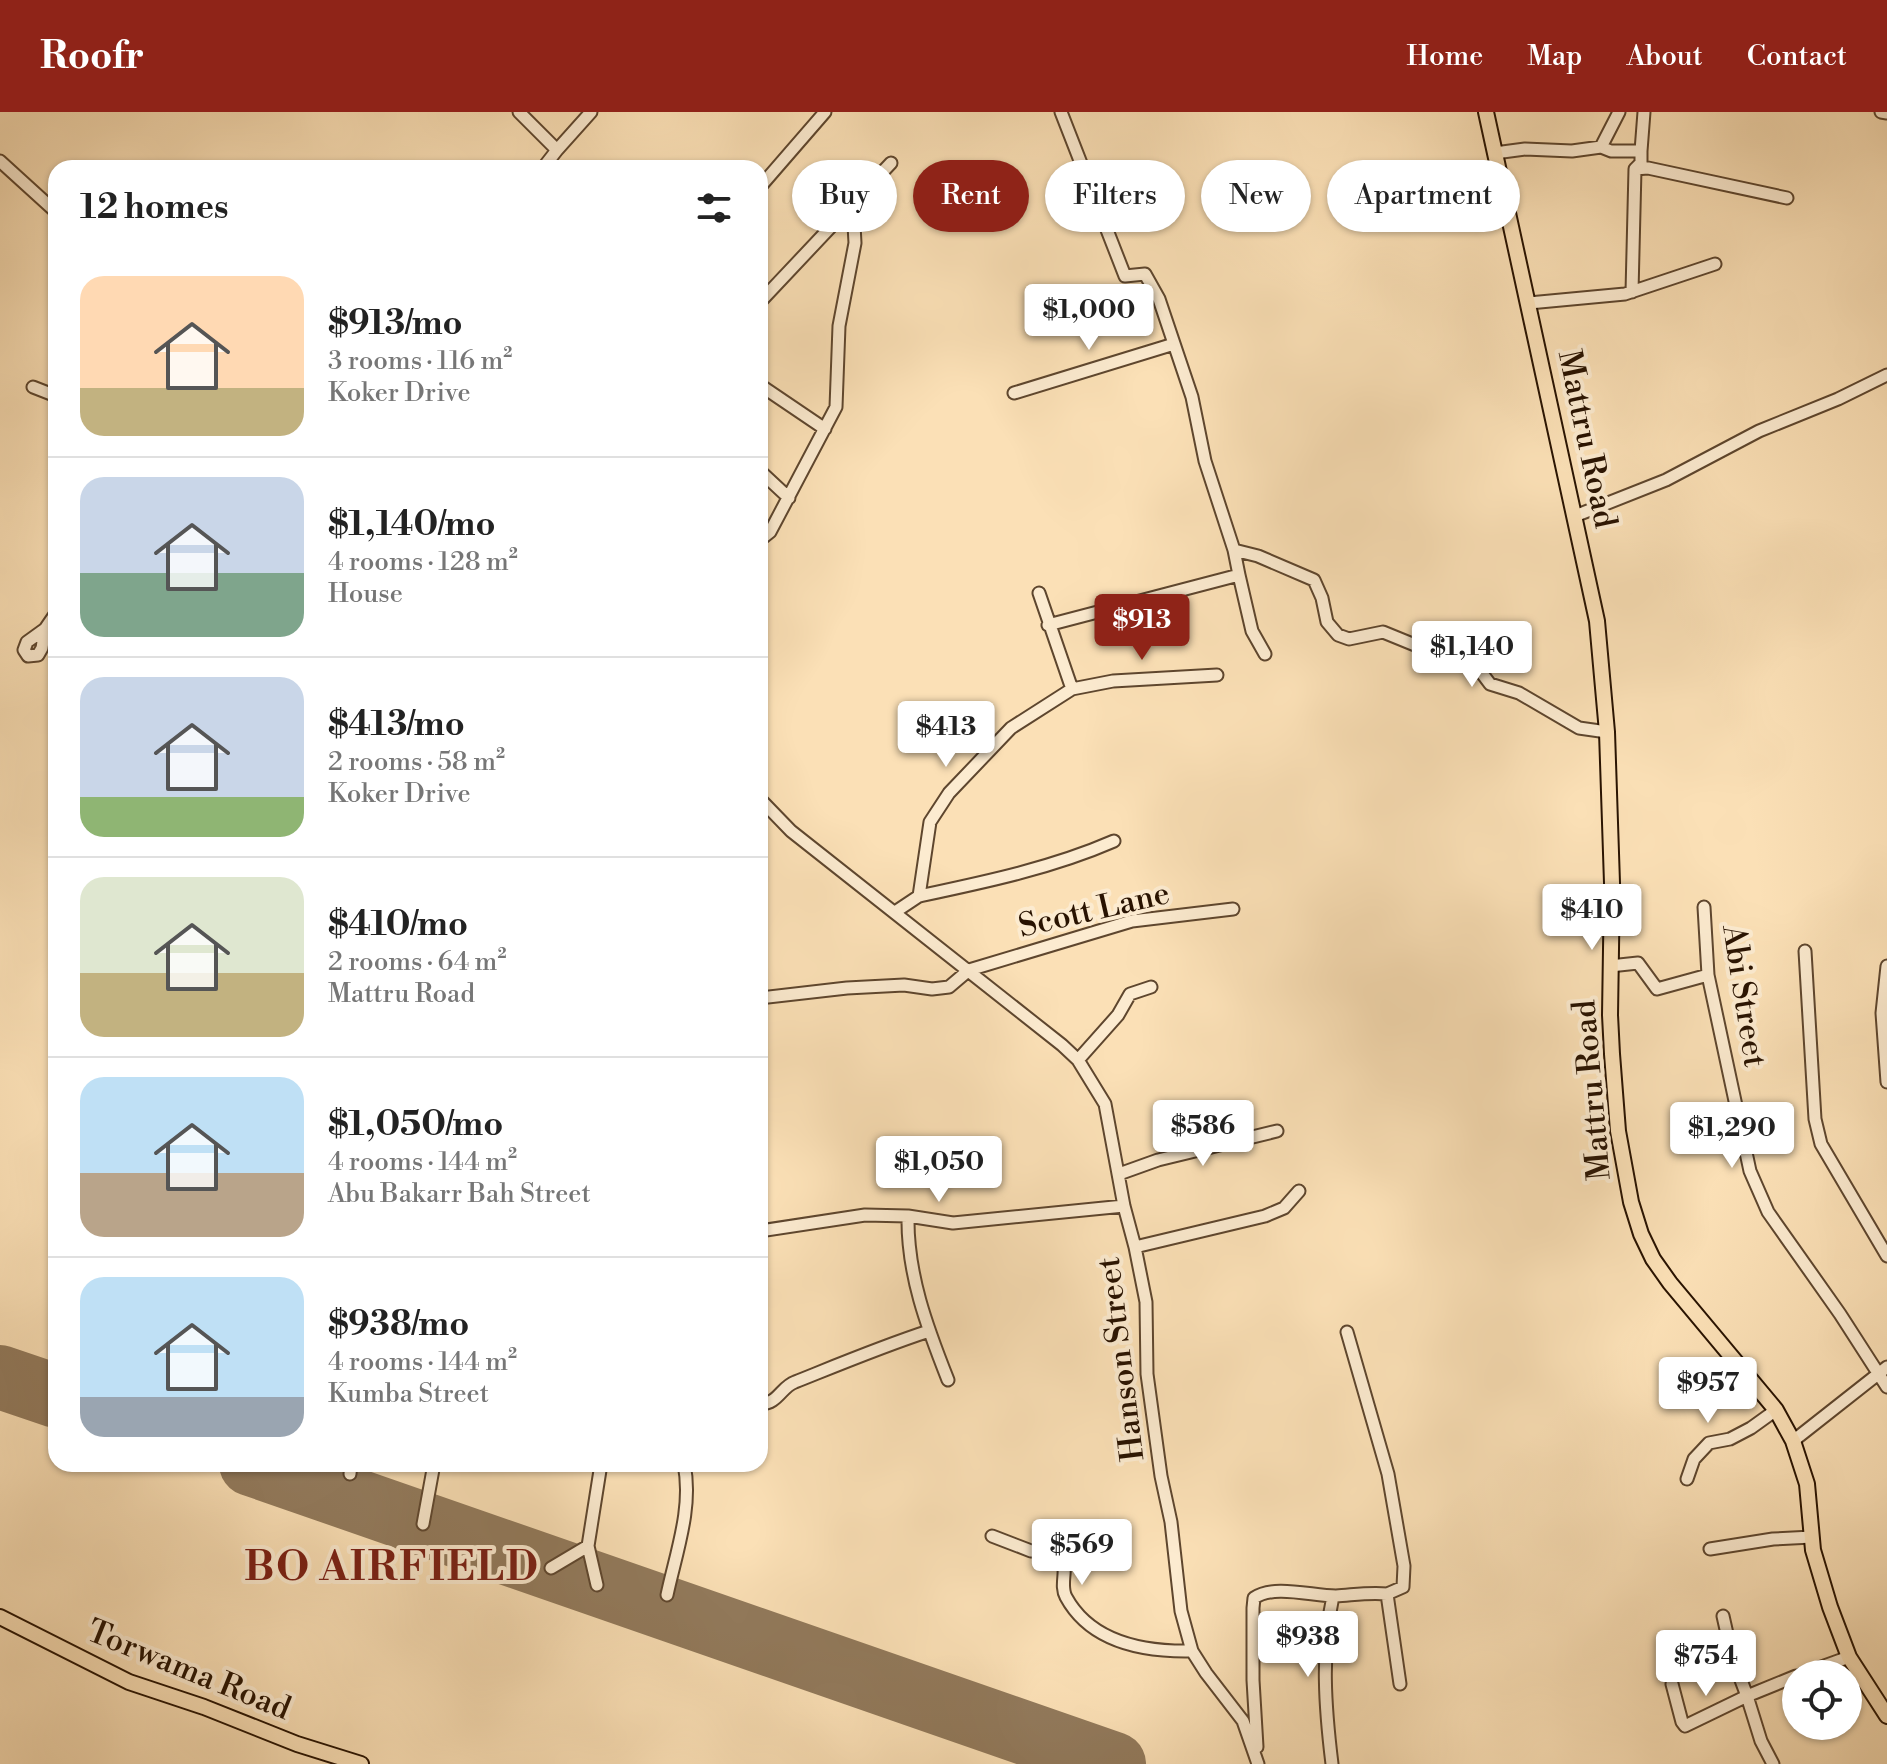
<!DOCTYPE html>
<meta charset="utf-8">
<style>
:root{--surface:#fff;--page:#f2f2f2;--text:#222;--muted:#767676;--line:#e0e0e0;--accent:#8f2418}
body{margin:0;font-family:"Libre Bodoni",serif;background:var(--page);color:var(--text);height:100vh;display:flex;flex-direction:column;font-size:30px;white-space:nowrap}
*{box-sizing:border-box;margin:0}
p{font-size:26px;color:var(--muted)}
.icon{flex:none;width:44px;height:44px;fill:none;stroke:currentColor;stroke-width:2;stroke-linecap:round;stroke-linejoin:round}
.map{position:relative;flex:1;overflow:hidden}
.details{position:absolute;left:48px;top:48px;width:720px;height:1312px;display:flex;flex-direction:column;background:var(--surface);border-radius:24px;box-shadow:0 2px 6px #0004}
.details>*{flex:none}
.top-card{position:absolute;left:792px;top:48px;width:760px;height:72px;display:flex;gap:16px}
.buttons{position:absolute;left:1782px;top:1548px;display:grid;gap:16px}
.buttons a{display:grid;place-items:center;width:80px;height:80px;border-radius:50%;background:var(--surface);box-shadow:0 2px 6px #0004;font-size:40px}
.price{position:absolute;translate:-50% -68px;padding:0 18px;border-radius:8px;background:#fff;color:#222;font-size:26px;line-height:52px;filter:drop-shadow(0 2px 4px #0008)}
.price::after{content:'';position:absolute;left:50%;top:48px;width:24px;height:18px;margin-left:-12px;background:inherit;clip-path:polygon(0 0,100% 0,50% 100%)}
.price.active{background:var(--accent);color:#fff}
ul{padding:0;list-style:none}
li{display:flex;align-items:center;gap:24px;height:200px;padding:0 32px}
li+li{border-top:2px solid var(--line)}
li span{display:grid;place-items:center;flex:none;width:224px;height:160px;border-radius:24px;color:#555}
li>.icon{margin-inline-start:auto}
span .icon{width:96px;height:96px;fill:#fffc;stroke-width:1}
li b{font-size:34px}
h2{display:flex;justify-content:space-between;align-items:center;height:96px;padding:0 32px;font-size:34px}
.chip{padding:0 28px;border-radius:36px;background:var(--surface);box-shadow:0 2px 6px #0004;font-size:28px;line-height:72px}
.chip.active{background:var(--accent);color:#fff}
header{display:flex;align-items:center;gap:48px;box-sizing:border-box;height:112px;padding:0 40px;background:var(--accent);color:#fff}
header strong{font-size:38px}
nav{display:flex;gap:44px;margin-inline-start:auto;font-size:28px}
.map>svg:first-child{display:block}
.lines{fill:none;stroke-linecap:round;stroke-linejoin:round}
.runway{stroke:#927a5c;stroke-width:64}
.minor-casing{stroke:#5e462e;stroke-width:15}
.major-casing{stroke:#291301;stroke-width:18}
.minor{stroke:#fcebd0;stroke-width:11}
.major{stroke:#fbe0b6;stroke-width:14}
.labels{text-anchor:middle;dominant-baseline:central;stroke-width:8;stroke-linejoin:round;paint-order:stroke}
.street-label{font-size:32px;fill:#291301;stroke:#fcebd0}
.district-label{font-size:40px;font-weight:bold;letter-spacing:2px;fill:#7a1f14;stroke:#fcebd0}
</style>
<header>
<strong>Roofr</strong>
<nav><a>Home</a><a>Map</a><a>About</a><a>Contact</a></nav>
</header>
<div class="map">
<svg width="1887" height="1652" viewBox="0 0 1887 1652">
<rect width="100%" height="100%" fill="#fbe0b6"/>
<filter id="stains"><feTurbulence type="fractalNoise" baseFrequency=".0025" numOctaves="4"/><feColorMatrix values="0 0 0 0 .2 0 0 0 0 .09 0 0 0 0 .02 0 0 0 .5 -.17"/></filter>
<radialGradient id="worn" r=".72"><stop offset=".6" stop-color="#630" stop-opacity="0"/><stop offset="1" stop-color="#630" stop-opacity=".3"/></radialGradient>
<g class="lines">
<!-- runway -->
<path class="runway" d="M0 1265 56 1284
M251 1352 1114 1652"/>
<defs>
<path id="minor" d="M519 0 557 38 543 56
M1061 0 1125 164 1145 162 1159 187 1192 285 1205 349 1234 438
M1881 0 1887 1
M1601 35 1611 39H1641V51L1635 57 1648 56 1787 86
M557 38 591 0
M1641 39 1644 0
M1495 41 1525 37 1572 39 1601 35 1619 0
M0 49 56 100
M760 75 825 0
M1632 180 1635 57
M760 190 891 51
M1529 191 1625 182 1715 152
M760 273 825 317
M33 275 56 284
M1014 281 1174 232
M760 359 789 386
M1575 404 1666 368 1759 319 1838 287 1887 263
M760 428 770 420 836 295 839 214 855 131 854 113 849 107
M1239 463 1252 519 1265 542
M1039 481 1072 577
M1048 513 1239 463 1234 438 1258 444 1314 468 1322 486 1327 510 1338 523 1349 527 1383 520 1481 560 1490 572 1519 581 1579 616 1607 620
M45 517 42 536 38 543 28 544 24 538 27 530 45 517 56 501
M760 687 791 719 1062 933 1078 948 1105 992 1124 1094 1135 1135 1146 1190 1147 1262 1161 1364 1171 1410 1181 1499 1192 1539 1206 1561 1243 1609 1258 1652
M919 784C985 770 1052 756 1114 729
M1704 795 1708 863 1750 1059 1768 1100 1840 1202 1887 1275
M895 800 919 784 930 710 949 681 1011 616 1072 577 1113 569 1217 563
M1805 839 1815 1007 1821 1032 1887 1144
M1610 854 1638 851 1657 877 1708 863
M1887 854 1882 901 1887 970
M760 886 847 876 904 873 932 877 949 875 969 858 1132 809 1233 797
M1078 948 1118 903 1130 882 1151 875
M1119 1062 1158 1048 1277 1019
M908 1104C907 1162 927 1215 948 1268
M760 1119 865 1103 908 1104 953 1111 1124 1094
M1135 1135 1265 1104 1284 1096 1299 1079
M1347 1220 1388 1362 1404 1454 1403 1475 1387 1482
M760 1292C778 1292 781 1275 795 1270 840 1252 883 1234 929 1219
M1793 1329 1887 1255
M350 1362 351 1352
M1687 1367 1694 1347 1709 1331 1730 1327 1751 1316 1776 1298
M423 1412 434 1352
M992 1424 1031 1439 1055 1440 1061 1443C1069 1457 1059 1472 1066 1485 1091 1531 1146 1540 1192 1539
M588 1434 601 1352
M1710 1437 1773 1427 1812 1425
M551 1456 588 1434 597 1473
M667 1483C676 1441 693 1395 684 1352
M1802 1562 1849 1545
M1672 1572 1682 1610 1685 1614 1747 1584 1732 1544 1723 1504
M1257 1635 1253 1568V1496L1254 1486C1274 1472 1312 1484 1336 1484 1353 1483 1370 1480 1387 1482L1400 1572
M1332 1652C1325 1595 1321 1540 1333 1484
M1773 1652 1761 1629 1747 1584 1796 1564"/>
<path id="major" d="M1486 0 1597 509 1607 620 1612 771 1610 903 1612 942 1618 1019 1631 1090 1641 1122 1653 1147 1670 1171 1776 1298 1793 1329 1807 1372 1813 1438 1830 1495 1849 1545 1887 1604
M0 1505 129 1570 204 1595 297 1632 361 1652"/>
</defs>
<!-- minor casing -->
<use href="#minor" class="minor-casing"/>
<!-- major casing -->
<use href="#major" class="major-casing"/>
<!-- minor -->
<use href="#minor" class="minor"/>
<!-- major -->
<use href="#major" class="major"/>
</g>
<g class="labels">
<!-- street labels -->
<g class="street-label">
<text transform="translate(1587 327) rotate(78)">Mattru Road</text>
<text transform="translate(1094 798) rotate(-13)">Scott Lane</text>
<text transform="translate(1744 884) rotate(81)">Abi Street</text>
<text transform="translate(1592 978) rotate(-95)">Mattru Road</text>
<text transform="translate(1121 1247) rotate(-97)">Hanson Street</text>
<text transform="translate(189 1558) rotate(22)">Torwama Road</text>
</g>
<!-- district labels -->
<g class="district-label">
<text x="392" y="1456">BO AIRFIELD</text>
</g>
</g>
<rect width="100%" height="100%" filter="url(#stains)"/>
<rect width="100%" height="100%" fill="url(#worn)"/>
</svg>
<div class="buttons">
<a><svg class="icon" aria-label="locate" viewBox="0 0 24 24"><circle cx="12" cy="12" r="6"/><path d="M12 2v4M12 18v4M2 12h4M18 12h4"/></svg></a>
</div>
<b class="price" style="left:1089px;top:240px">$1,000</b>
<b class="price active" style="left:1142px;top:550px">$913</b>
<b class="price" style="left:1472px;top:577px">$1,140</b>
<b class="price" style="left:946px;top:657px">$413</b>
<b class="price" style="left:1592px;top:840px">$410</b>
<b class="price" style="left:1203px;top:1056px">$586</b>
<b class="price" style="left:1732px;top:1058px">$1,290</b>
<b class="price" style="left:939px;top:1092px">$1,050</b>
<b class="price" style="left:1708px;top:1313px">$957</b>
<b class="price" style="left:1082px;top:1475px">$569</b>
<b class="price" style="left:1308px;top:1567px">$938</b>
<b class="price" style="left:1706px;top:1586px">$754</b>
<div class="top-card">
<a class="chip">Buy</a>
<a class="chip active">Rent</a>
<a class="chip">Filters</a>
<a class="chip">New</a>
<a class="chip">Apartment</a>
</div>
<section class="details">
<h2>12 homes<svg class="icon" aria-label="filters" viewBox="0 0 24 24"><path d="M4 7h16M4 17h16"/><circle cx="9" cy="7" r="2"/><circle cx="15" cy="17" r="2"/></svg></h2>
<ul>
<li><span style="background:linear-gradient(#ffd9b3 70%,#c2b280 0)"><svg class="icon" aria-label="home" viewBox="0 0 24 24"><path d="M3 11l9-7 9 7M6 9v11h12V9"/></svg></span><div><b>$913/mo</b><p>3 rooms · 116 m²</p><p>Koker Drive</p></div></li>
<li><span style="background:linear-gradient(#c9d6e8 60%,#7fa58c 0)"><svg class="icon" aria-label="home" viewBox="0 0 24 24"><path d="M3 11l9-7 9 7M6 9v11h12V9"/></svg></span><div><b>$1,140/mo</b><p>4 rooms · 128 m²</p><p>House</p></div></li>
<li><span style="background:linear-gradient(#c9d6e8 75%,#8fb573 0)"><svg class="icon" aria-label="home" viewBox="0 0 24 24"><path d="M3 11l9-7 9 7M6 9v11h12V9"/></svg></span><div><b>$413/mo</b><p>2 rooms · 58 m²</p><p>Koker Drive</p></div></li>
<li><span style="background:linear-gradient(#dfe7d0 60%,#c2b280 0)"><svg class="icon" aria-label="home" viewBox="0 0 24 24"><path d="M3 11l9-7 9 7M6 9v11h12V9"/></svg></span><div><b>$410/mo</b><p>2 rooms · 64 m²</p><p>Mattru Road</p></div></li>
<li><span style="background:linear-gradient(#bfe0f5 60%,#b9a48a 0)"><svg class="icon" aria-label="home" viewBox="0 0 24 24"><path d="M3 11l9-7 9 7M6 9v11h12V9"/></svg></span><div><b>$1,050/mo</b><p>4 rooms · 144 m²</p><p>Abu Bakarr Bah Street</p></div></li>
<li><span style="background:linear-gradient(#bfe0f5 75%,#9aa5b1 0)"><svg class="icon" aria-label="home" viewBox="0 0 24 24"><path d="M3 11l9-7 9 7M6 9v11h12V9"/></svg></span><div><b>$938/mo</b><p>4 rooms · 144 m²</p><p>Kumba Street</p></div></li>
</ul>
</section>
</div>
